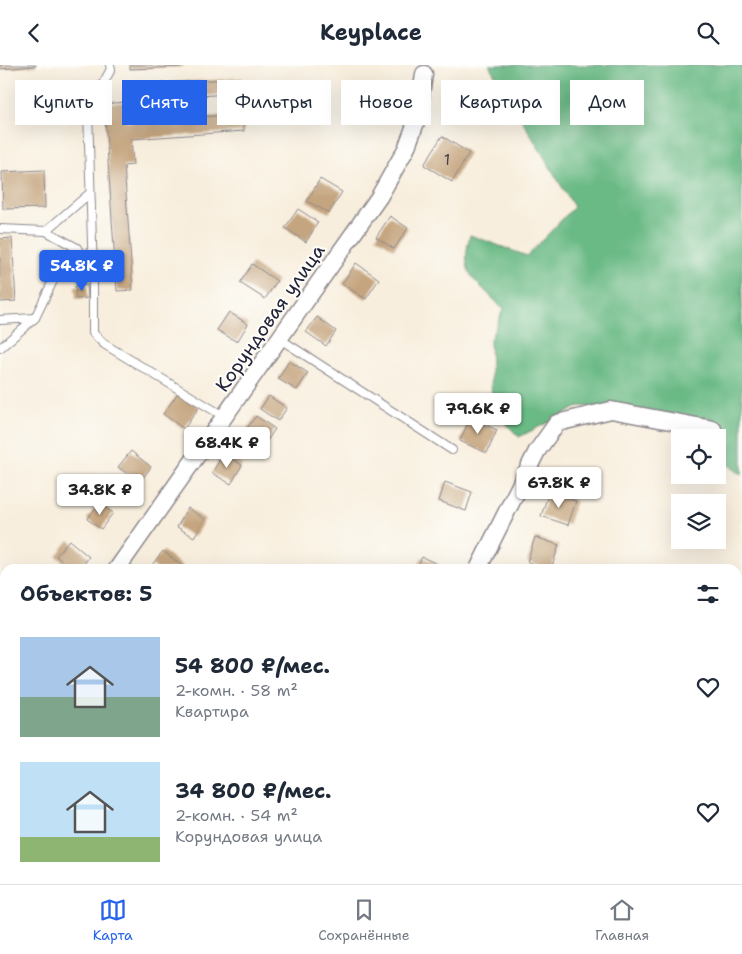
<!DOCTYPE html>
<html lang="ru">
<meta charset="utf-8">
<style>
:root{--surface:#fff;--page:#f6f6f7;--text:#1f2937;--muted:#747a83;--line:#e0e1e3;--accent:#2563eb}
body{margin:0;font-family:"Shantell Sans",sans-serif;background:var(--page);color:var(--text);height:100vh;display:flex;flex-direction:column;font-size:19px;white-space:nowrap}
*{box-sizing:border-box;margin:0}
p{font-size:16px;color:var(--muted)}
.icon{flex:none;width:28px;height:28px;fill:none;stroke:currentColor;stroke-width:2;stroke-linecap:round;stroke-linejoin:round}
.map{position:relative;flex:1;overflow:hidden}
.drawer{position:absolute;left:0px;top:499px;width:742px;height:321px;display:flex;flex-direction:column;background:var(--surface);border-radius:15px 15px 0 0;box-shadow:0 5px 20px #0002}
.drawer>*{flex:none}
.guide{position:absolute;left:15px;top:15px;width:712px;height:45px;display:flex;gap:10px}
.buttons{position:absolute;left:671px;top:364px;display:grid;gap:10px}
.buttons a{display:grid;place-items:center;width:55px;height:55px;border-radius:0px;background:var(--surface);box-shadow:0 5px 20px #0002;font-size:25px}
.price{position:absolute;translate:-50% -42px;padding:0 11px;border-radius:5px;background:#fff;color:#222;font-size:16px;line-height:32px;filter:drop-shadow(0 1px 2px #0008)}
.price::after{content:'';position:absolute;left:50%;top:30px;width:15px;height:11px;margin-left:-8px;background:inherit;clip-path:polygon(0 0,100% 0,50% 100%)}
.price.current{background:var(--accent);color:#fff}
ul{padding:0;list-style:none}
li{display:flex;align-items:center;gap:15px;height:125px;padding:0 20px}
li span{display:grid;place-items:center;flex:none;width:140px;height:100px;border-radius:0px;color:#555}
li>.icon{margin-inline-start:auto}
span .icon{width:60px;height:60px;fill:#fffc;stroke-width:1}
li b{font-size:21px}
h2{display:flex;justify-content:space-between;align-items:center;height:60px;padding:0 20px;font-size:21px}
.chip{padding:0 18px;border-radius:0px;background:var(--surface);box-shadow:0 5px 20px #0002;font-size:18px;line-height:45px}
.chip.current{background:var(--accent);color:#fff}
header{display:flex;justify-content:space-between;align-items:center;height:65px;padding:0 20px;background:var(--surface);font-size:22px;font-weight:700}
.dock{display:flex;justify-content:space-around;align-items:center;height:70px;border-top:1px solid var(--line);background:var(--surface);font-size:14px;color:var(--muted)}
.dock a{display:grid;justify-items:center;gap:2px}
.dock .current{color:var(--accent)}
.map>svg:first-child{display:block}
.forest{fill:#6aba85;stroke:#466e60}
.building{fill:#c5a57f}
.lines{fill:none;stroke-linecap:round;stroke-linejoin:round}
.lane-casing{stroke:#8d888c;stroke-width:10}
.street-casing{stroke:#8d888c;stroke-width:19}
.lane{stroke:#fff;stroke-width:8}
.street{stroke:#fff;stroke-width:16}
.labels{text-anchor:middle;dominant-baseline:central;stroke-width:4.5;stroke-linejoin:round;paint-order:stroke}
.number-label{font-size:16px;fill:#4b434c}
.street-label{font-size:19px;fill:#22223b;stroke:#fdfcf7}
</style>
<header><svg class="icon" aria-label="back" viewBox="0 0 24 24"><path d="M15 5l-7 7 7 7"/></svg>Keyplace<svg class="icon" aria-label="search" viewBox="0 0 24 24"><circle cx="10" cy="10" r="6"/><path d="M15 15l6 6"/></svg></header>
<div class="map">
<svg width="742" height="819" viewBox="0 0 742 819">
<rect width="100%" height="100%" fill="#fdfcf7"/>
<filter id="ink" filterUnits="userSpaceOnUse"><feTurbulence type="fractalNoise" baseFrequency=".02" numOctaves="2"/><feDisplacementMap in="SourceGraphic" scale="10" xChannelSelector="R" yChannelSelector="G"/><feConvolveMatrix kernelMatrix="1 2 1 2 8 2 1 2 1" color-interpolation-filters="sRGB"/></filter>
<filter id="wash" filterUnits="userSpaceOnUse"><feTurbulence type="fractalNoise" baseFrequency=".0096" numOctaves="4" result="noise"/><feDisplacementMap in="SourceGraphic" scale="20" xChannelSelector="R" yChannelSelector="G"/><feGaussianBlur stdDeviation="1.12" result="paint"/><feColorMatrix in="noise" values="0 0 0 0 0 0 0 0 0 0 0 0 0 0 0 0 0 1.4 0 .05"/><feComposite in="paint" operator="in"/></filter>
<g filter="url(#wash)">
<rect width="100%" height="100%" fill="#f8eedd"/>
<!-- forest -->
<path class="forest" d="M489 0H742V410L718 392V372H713V354L580 341 519 372 492 344 490 275 503 245C479 214 458 216 470 170L527 191 574 142Z"/>
<g id="blocks">
<!-- building -->
<path class="building" d="M0 0H36V1L0 4Z
M130 0H183V2L130 4Z
M241 13 244 66 131 74 133 100 124 101 133 225 117 226 104 39 125 37 126 57 228 50 227 29 147 35 146 19Z
M442 71 469 88 452 117 424 100Z
M44 105 45 143 3 144 2 107Z
M320 114 342 127 329 148 307 136Z
M298 144 318 157 306 177 285 163Z
M390 151 408 163 394 184 376 172Z
M12 173 16 236 0 237V174Z
M356 198 379 214 366 234 342 219Z
M252 199 277 216 265 234 240 218Z
M87 220 88 233 76 234 75 221Z
M229 247 248 259 237 277 217 265Z
M317 252 336 266 326 281 306 267Z
M289 296 308 308 297 325 278 314Z
M178 328 199 342 184 364 163 349Z
M269 331 287 343 278 356 260 344Z
M256 351 275 364 262 383 242 370Z
M470 353 497 365 487 388 460 376Z
M131 386 151 402 139 418 118 402Z
M223 389 242 400 231 419 212 408Z
M445 417 472 427 466 446 439 436Z
M549 427 576 436 568 460 541 451Z
M99 438 113 448 101 464 87 454Z
M188 443 205 454 194 472 177 462Z
M535 472 559 480 551 504 527 497Z
M69 475 89 492 80 504H71L56 491Z
M163 486 184 502 182 504H157L152 500Z
M422 492 448 504H416Z
M5 667V697H0V668Z
M603 816 627 817V819H603Z"/>
</g>
</g>
<g filter="url(#ink)">
<use href="#blocks" fill-opacity="0" stroke="#8d888c" stroke-width="1"/>
<g class="lines">
<defs>
<path id="lane" d="M0 164 46 166 77 183 93 212V268L104 279 225 352
M46 166 90 128
M93 210 88 46 111 4 110 0
M0 255 35 253 62 197 77 183
M280 274 452 385
M0 283 35 253
M0 647 5 646
M0 662 5 661"/>
<path id="street" d="M117 504 379 132 406 84 418 52 424 9
M478 504 537 386 557 358 611 345 713 364
M0 563 5 561
M738 578H742
M738 601 742 614
M738 746 742 742
M738 779 742 783
M8 819 42 815"/>
</defs>
<!-- lane casing -->
<use href="#lane" class="lane-casing"/>
<!-- street casing -->
<use href="#street" class="street-casing"/>
<!-- lane -->
<use href="#lane" class="lane"/>
<!-- street -->
<use href="#street" class="street"/>
</g>
</g>
<g class="labels">
<!-- number labels -->
<g class="number-label">
<text x="447" y="94">1</text>
</g>
<!-- street labels -->
<g class="street-label">
<text transform="translate(270 253) rotate(-55)">Корундовая улица</text>
</g>
</g>
</svg>
<div class="buttons">
<a><svg class="icon" aria-label="locate" viewBox="0 0 24 24"><circle cx="12" cy="12" r="6"/><path d="M12 2v4M12 18v4M2 12h4M18 12h4"/></svg></a>
<a><svg class="icon" aria-label="layers" viewBox="0 0 24 24"><path d="M12 4l9 5-9 5-9-5zM3 14l9 5 9-5"/></svg></a>
</div>
<b class="price current" style="left:82px;top:227px">54.8K ₽</b>
<b class="price" style="left:478px;top:370px">79.6K ₽</b>
<b class="price" style="left:227px;top:404px">68.4K ₽</b>
<b class="price" style="left:559px;top:444px">67.8K ₽</b>
<b class="price" style="left:100px;top:451px">34.8K ₽</b>
<div class="guide">
<a class="chip">Купить</a>
<a class="chip current">Снять</a>
<a class="chip">Фильтры</a>
<a class="chip">Новое</a>
<a class="chip">Квартира</a>
<a class="chip">Дом</a>
</div>
<section class="drawer">
<h2>Объектов: 5<svg class="icon" aria-label="filters" viewBox="0 0 24 24"><path d="M4 7h16M4 17h16"/><circle cx="9" cy="7" r="2"/><circle cx="15" cy="17" r="2"/></svg></h2>
<ul>
<li><span style="background:linear-gradient(#a9c7e8 60%,#7fa58c 0)"><svg class="icon" aria-label="home" viewBox="0 0 24 24"><path d="M3 11l9-7 9 7M6 9v11h12V9"/></svg></span><div><b>54 800 ₽/мес.</b><p>2-комн. · 58 m²</p><p>Квартира</p></div><svg class="icon" aria-label="heart" viewBox="0 0 24 24"><path d="M12 20l-8-8c-3-5 5-10 8-4 3-6 11-1 8 4z"/></svg></li>
<li><span style="background:linear-gradient(#bfe0f5 75%,#8fb573 0)"><svg class="icon" aria-label="home" viewBox="0 0 24 24"><path d="M3 11l9-7 9 7M6 9v11h12V9"/></svg></span><div><b>34 800 ₽/мес.</b><p>2-комн. · 54 m²</p><p>Корундовая улица</p></div><svg class="icon" aria-label="heart" viewBox="0 0 24 24"><path d="M12 20l-8-8c-3-5 5-10 8-4 3-6 11-1 8 4z"/></svg></li>
</ul>
</section>
</div>
<nav class="dock">
<a class="current"><svg class="icon" aria-label="map" viewBox="0 0 24 24"><path d="M3 6l6-2 6 2 6-2v14l-6 2-6-2-6 2zM9 4v14M15 6v14"/></svg>Карта</a>
<a><svg class="icon" aria-label="saved" viewBox="0 0 24 24"><path d="M7 4h10v16l-5-4-5 4z"/></svg>Сохранённые</a>
<a><svg class="icon" aria-label="home" viewBox="0 0 24 24"><path d="M3 11l9-7 9 7M6 9v11h12V9"/></svg>Главная</a>
</nav>
